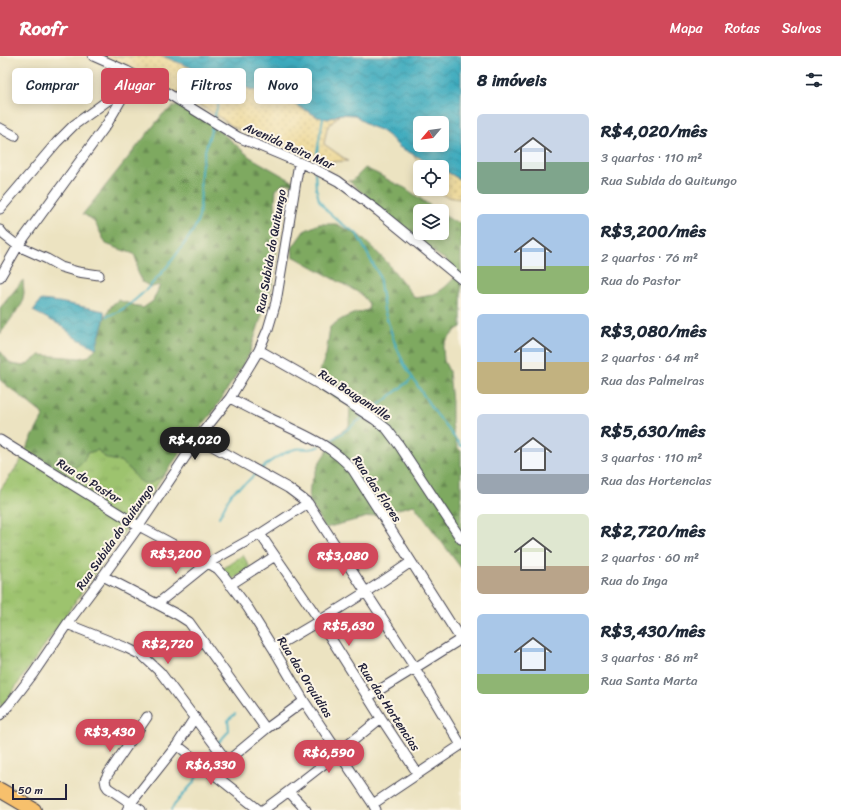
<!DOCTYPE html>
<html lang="pt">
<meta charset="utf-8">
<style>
:root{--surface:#fff;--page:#f2f2f3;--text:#1f2937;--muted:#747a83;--accent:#d1495b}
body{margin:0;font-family:Sriracha,sans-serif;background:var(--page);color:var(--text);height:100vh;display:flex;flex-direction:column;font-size:15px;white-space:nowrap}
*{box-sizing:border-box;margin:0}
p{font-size:13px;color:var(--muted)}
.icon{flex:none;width:22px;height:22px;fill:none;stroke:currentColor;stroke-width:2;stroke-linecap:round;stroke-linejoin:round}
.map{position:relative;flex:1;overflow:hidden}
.sheet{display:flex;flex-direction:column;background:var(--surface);width:380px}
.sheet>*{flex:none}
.guide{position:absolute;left:12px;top:12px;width:380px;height:36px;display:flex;gap:8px}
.needle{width:26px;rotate:241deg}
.controls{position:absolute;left:413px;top:60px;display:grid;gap:8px}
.controls a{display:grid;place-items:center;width:36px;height:36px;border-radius:6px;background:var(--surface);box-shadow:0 2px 10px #0003;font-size:20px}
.scale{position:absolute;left:12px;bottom:10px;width:55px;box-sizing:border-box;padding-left:4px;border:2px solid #22223b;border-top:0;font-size:11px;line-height:14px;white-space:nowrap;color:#22223b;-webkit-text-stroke:3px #fcf5e5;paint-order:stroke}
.price{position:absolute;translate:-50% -34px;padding:0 9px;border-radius:14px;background:var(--accent);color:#fff;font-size:13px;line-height:26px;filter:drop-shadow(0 1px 2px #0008)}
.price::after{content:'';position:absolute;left:50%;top:24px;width:12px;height:9px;margin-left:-6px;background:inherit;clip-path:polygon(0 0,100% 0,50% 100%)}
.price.selected{background:#222;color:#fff}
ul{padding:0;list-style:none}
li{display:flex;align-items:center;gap:12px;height:100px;padding:0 16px}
li span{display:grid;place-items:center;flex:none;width:112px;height:80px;border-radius:6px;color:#555}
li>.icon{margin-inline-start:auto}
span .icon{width:48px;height:48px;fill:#fffc;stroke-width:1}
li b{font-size:17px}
h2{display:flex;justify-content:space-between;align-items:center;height:48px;padding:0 16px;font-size:17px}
.tag{padding:0 14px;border-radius:6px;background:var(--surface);box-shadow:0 2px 10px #0003;font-size:14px;line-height:36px}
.tag.selected{background:var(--accent);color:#fff}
header{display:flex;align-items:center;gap:24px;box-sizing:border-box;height:56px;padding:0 20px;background:var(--accent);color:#fff}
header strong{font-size:19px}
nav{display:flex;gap:22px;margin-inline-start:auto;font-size:14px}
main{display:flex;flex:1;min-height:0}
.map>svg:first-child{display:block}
.grass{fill:url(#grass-tufts);stroke:#607254}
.forest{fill:url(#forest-firs);stroke:#50664e}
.sand{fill:url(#sand-dots);stroke:#887e6c}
.park{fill:url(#park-dots);stroke:#607254}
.water{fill:url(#water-waves);stroke:#30667c;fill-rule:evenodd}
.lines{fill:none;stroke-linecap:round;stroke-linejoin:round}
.stream{stroke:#3eabbe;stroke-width:2}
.minor-casing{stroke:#403f4f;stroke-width:11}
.primary-casing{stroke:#403f4f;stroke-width:16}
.minor{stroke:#fff;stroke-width:9}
.primary{stroke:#f7c06c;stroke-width:14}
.labels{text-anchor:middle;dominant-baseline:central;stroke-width:4;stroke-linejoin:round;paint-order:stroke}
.street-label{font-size:12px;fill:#22223b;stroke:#fcf5e5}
</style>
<header>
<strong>Roofr</strong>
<nav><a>Mapa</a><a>Rotas</a><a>Salvos</a></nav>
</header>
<main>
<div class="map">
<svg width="461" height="754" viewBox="0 0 461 754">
<defs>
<pattern id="grass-tufts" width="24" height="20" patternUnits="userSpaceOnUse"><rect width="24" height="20" fill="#9dc36e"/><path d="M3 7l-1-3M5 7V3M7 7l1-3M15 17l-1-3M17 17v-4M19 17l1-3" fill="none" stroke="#87a760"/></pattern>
<pattern id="forest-firs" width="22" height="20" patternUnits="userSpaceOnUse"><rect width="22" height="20" fill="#7ea961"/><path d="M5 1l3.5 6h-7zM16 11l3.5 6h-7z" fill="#678951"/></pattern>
<pattern id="sand-dots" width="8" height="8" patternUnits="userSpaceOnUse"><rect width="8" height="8" fill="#eeda9e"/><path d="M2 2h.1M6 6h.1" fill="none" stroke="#ccbb89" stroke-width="1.8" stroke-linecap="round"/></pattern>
<pattern id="park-dots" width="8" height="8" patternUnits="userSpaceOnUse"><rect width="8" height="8" fill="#9dc36e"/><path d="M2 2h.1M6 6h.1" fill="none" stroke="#87a760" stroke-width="1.8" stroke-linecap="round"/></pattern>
<pattern id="water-waves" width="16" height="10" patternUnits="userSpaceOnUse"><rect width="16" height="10" fill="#3eabbe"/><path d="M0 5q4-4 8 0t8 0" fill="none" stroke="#348b9c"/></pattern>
</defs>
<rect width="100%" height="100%" fill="#fcf5e5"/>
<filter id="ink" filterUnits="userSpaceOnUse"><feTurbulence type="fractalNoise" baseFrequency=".025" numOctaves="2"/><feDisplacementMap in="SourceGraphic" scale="8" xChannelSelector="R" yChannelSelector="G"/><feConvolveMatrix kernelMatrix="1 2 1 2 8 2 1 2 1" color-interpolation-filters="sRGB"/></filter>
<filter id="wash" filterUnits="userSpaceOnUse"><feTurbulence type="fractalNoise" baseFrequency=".012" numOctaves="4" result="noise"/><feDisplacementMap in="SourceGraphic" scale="16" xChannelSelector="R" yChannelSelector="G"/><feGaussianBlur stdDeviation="0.9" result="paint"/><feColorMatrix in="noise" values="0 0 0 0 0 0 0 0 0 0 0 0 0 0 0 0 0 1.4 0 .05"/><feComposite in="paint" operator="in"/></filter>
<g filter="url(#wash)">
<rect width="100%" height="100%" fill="#ece3c1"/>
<!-- grass -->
<path class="grass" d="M27 391 60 416 83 406 87 397 98 394 102 399 108 403 120 405 131 414 136 422 151 427 164 419 0 653V434L20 406Z"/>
<!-- forest -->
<path class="forest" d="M184 44 250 101 299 129 284 127 276 134 275 146 278 178 273 225 249 299 213 356 180 397 164 419 151 427H143L136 422 131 414 120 405 108 403 102 399 98 394 87 397 83 406 71 414 60 416 27 391 44 359 0 324V295L11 308 24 310 40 299 80 302 89 300 96 292 105 261 112 249 118 244 143 252 153 245 160 229 151 231 142 226 137 214V206L134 198 122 194 106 188 99 174 93 164 83 158 163 58Z
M365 112 378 118 392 126 405 132 438 155H420V177H442V158L453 165 461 167V271L457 273 446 285 443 292 444 305 449 315 452 346V367L454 381 458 392 461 395V512L414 449 329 471 325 473 309 444 310 430 319 407 337 379 349 370 350 350 322 334 320 314 326 299 330 271C343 261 353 257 368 254L369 248 361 238 293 200 292 192 304 175 319 168H336L360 180 386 205 415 242C438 239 442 235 457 219L446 204 421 189 349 125H352Z
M23 224 24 237 22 248 0 278V252Z"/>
<!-- sand -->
<path class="sand" d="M94 0H162L226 25 278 42 298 50 318 61 328 63 340 58 327 72 324 88 348 105 324 106 313 105 292 97 258 80 235 72 210 55 188 43 103 3Z
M412 97 438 111H421Z
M442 113 461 124V143C452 142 440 140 433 133H442Z"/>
<!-- park -->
<path class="park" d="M243 499 250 512 229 526 221 514Z"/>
<!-- water -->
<path class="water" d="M162 0H461V124L442 113V111H438L399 91 391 82 380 74 369 70 355 59 340 58 328 63 318 61 298 50 278 42 226 25ZM420 67H442V89H420Z
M41 244 59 246 104 255 105 261 96 292 74 281 62 270 33 255Z"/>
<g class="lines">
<!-- stream -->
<path class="stream" d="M214 62 222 36 229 26
M316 110 317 96 323 62
M315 116 316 132 319 144 327 155 341 167 357 178 375 212 379 219 384 254 389 269 394 285 404 308 431 351 461 390
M107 260C134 253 166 213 182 191 188 182 195 174 198 164 203 148 199 132 201 116 202 100 209 83 213 68
M370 356 413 322
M326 387 342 377 365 360
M261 413C270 405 282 397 295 393 305 391 309 396 320 390
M219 461 231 438 239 431 246 427 256 417
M218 687 228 676 229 674 228 664 235 658
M204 706 206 702 214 692
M171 754 175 748 194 726 201 712"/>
</g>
</g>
<g filter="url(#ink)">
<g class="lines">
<defs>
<path id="minor" d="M93 0 127 15 159 32 238 81 315 113 338 125 378 155 461 223
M0 72 15 80
M0 153 57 86 74 69 107 45 125 37 145 33 159 32
M0 174 4 179 18 190 47 203 61 211 78 216 99 219
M0 221 18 190 107 68 125 37
M259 294 324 331 374 363 387 373 399 389 461 483
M230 342C245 350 260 358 276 365 306 380 330 388 353 414L461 584
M198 382 288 432 308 447 415 612 461 689
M0 384 139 470 208 507 218 513 224 520 248 552 273 592 304 645 373 748 376 754
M260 478 320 565 381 662 418 718
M103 520 178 559 189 566 266 673
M230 529 275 500
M157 548 208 507 260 478 308 447
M67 568 127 592 143 600 160 616 227 705
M273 592C320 565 366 537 411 506
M368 641 415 612 461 583
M0 659 10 648 33 618 67 568 103 520 139 470 198 382 230 342 259 294 268 273 276 246 299 107
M177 689 259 754
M212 718 266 673 304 645
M289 736 306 754
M373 748 461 689
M127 754 131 747 177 689 195 661
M141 754 108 732 106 729 105 724 108 718 147 661
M263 754C304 725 342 694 381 662"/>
<path id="primary" d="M0 734 34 754"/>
</defs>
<!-- minor casing -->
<use href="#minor" class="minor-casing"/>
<!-- primary casing -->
<use href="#primary" class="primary-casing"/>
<!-- minor -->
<use href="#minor" class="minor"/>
<!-- primary -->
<use href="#primary" class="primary"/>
</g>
</g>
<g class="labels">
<!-- street labels -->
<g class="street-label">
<text transform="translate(289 90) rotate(24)">Avenida Beira Mar</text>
<text transform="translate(271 195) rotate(-80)">Rua Subida do Quitungo</text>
<text transform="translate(355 339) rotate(33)">Rua Bouganville</text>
<text transform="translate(89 425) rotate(32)">Rua do Pastor</text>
<text transform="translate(377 433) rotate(56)">Rua das Flores</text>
<text transform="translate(115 481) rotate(-55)">Rua Subida do Quitungo</text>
<text transform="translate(305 621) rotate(58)">Rua das Orquidias</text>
<text transform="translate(389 651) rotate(57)">Rua das Hortencias</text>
</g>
</g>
</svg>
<div class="controls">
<a><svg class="needle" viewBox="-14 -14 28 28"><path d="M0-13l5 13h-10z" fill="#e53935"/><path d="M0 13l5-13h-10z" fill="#747a83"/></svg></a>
<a><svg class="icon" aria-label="locate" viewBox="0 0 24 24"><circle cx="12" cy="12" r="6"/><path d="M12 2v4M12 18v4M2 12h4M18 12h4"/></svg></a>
<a><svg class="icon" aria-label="layers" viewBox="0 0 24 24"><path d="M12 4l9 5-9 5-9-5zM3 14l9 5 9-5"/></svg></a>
</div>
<div class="scale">50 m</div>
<b class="price selected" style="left:195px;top:405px">R$4,020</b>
<b class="price" style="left:176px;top:519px">R$3,200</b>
<b class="price" style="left:343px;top:521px">R$3,080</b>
<b class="price" style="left:349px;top:591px">R$5,630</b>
<b class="price" style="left:168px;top:609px">R$2,720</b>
<b class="price" style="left:110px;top:697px">R$3,430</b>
<b class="price" style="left:329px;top:718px">R$6,590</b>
<b class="price" style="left:211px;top:730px">R$6,330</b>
<div class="guide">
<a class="tag">Comprar</a>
<a class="tag selected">Alugar</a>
<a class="tag">Filtros</a>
<a class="tag">Novo</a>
</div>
</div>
<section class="sheet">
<h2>8 imóveis<svg class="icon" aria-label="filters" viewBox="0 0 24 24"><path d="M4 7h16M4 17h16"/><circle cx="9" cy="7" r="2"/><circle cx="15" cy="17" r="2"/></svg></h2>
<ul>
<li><span style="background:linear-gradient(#c9d6e8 60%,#7fa58c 0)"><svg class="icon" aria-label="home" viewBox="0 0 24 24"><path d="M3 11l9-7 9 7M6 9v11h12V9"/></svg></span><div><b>R$4,020/mês</b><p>3 quartos · 110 m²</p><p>Rua Subida do Quitungo</p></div></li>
<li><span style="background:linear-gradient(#a9c7e8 65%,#8fb573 0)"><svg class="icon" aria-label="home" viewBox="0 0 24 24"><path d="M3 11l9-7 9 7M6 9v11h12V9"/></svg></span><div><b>R$3,200/mês</b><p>2 quartos · 76 m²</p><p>Rua do Pastor</p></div></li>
<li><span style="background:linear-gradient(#a9c7e8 60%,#c2b280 0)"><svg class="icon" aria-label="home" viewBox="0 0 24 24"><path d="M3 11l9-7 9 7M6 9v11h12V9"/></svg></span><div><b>R$3,080/mês</b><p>2 quartos · 64 m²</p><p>Rua das Palmeiras</p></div></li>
<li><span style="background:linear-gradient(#c9d6e8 75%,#9aa5b1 0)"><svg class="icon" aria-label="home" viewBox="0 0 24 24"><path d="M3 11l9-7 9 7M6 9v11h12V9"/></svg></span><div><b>R$5,630/mês</b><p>3 quartos · 110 m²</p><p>Rua das Hortencias</p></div></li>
<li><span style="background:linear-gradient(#dfe7d0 65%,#b9a48a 0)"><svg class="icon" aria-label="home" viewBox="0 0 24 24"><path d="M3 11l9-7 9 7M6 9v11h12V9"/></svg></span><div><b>R$2,720/mês</b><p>2 quartos · 60 m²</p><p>Rua do Inga</p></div></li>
<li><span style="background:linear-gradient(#a9c7e8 75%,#8fb573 0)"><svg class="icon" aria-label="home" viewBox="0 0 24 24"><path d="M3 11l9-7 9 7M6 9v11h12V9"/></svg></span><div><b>R$3,430/mês</b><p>3 quartos · 86 m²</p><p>Rua Santa Marta</p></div></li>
</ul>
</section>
</main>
